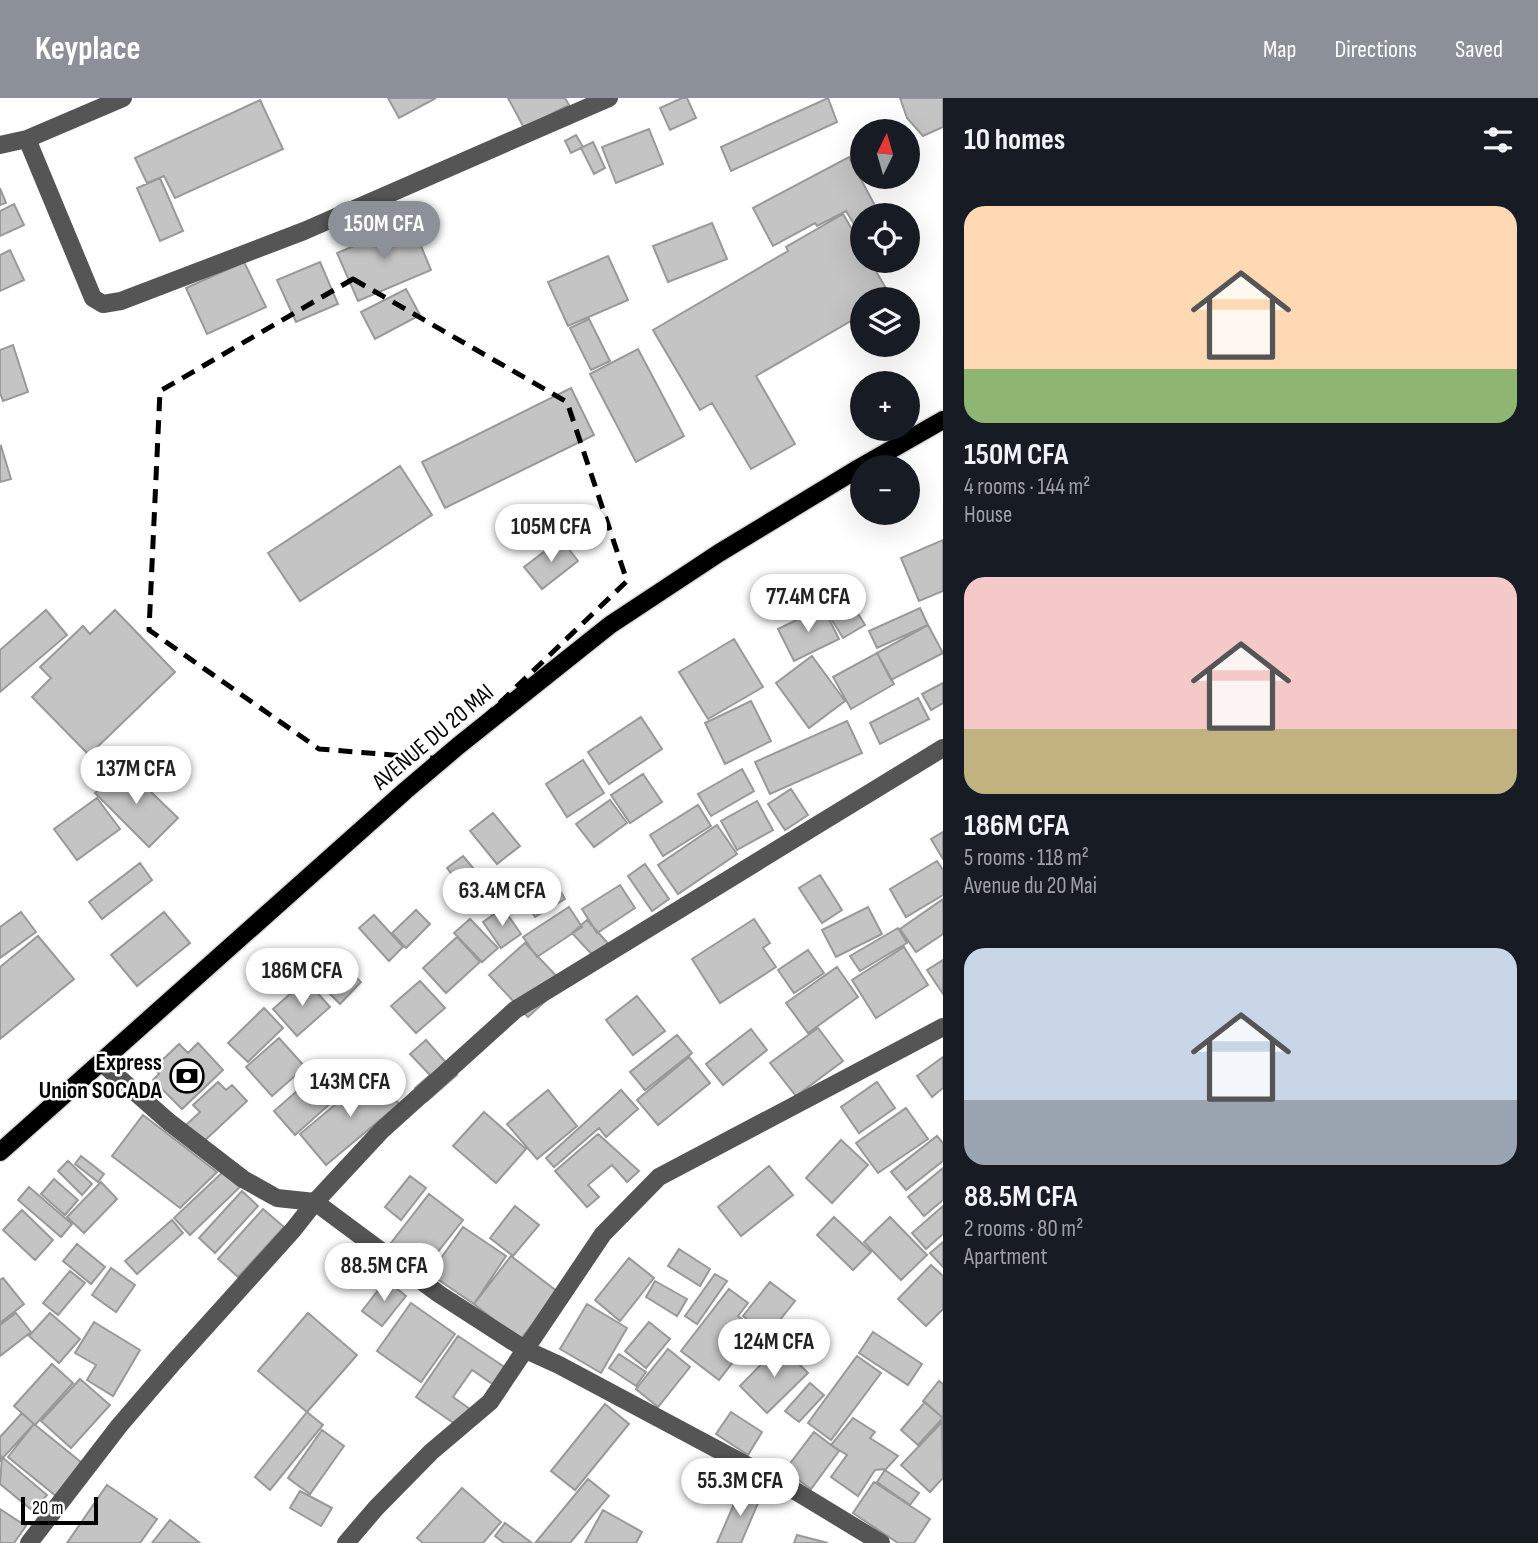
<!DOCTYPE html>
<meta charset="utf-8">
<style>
:root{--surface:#171b24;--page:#242831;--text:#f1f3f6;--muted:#9ea1a6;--accent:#8c9099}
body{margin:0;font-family:"Sofia Sans Condensed",sans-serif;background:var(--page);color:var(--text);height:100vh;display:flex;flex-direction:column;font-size:26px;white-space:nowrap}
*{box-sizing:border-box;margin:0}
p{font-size:23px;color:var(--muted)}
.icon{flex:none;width:38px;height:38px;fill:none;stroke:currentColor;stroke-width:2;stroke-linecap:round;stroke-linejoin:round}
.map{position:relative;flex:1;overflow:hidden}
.sheet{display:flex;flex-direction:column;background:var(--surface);width:595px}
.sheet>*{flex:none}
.needle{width:46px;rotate:5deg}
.tools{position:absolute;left:850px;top:21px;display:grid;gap:14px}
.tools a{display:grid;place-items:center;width:70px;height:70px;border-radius:50%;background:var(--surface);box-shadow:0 7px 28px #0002;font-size:35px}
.scale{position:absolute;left:21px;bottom:18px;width:77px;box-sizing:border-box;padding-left:7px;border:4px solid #000;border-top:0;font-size:19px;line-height:24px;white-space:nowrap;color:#000;-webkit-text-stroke:5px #fff;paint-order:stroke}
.price{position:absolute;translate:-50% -60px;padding:0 16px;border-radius:24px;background:#fff;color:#222;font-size:23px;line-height:46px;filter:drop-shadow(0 2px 4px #0008)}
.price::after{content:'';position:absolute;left:50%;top:42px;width:21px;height:16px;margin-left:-10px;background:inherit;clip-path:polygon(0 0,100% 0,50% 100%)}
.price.selected{background:var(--accent);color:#fff}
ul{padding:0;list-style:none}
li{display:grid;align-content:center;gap:14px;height:371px;padding:0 21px}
li span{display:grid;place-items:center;height:217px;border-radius:21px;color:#555}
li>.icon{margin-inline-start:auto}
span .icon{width:126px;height:126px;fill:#fffc;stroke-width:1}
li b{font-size:30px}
h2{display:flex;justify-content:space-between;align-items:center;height:84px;padding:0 21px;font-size:30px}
header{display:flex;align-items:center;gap:42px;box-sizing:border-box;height:98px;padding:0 35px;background:var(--accent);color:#fff}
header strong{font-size:33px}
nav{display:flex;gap:38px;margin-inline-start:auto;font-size:24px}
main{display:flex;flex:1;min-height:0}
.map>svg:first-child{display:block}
.building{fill:#c4c4c4;stroke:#999;stroke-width:2}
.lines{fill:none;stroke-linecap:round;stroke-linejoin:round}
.major-casing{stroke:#dbdbdb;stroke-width:21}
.minor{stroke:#555;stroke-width:18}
.major{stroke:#000;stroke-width:18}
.marked{fill:none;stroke:#000;stroke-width:5;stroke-dasharray:14 9;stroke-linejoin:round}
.labels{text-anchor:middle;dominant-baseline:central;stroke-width:5;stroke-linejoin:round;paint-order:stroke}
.street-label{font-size:24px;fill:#000;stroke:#fff}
.poi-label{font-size:24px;font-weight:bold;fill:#000;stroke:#fff;text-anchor:end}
</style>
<header>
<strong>Keyplace</strong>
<nav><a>Map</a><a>Directions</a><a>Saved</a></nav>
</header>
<main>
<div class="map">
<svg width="943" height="1445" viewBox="0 0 943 1445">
<rect width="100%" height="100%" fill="#fff"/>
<!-- building -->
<path class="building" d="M388 0H436L399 20Z
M508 0H565L569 7 524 30Z
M682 0H687L696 20 670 32 660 10Z
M828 0 837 24 731 73 721 49Z
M900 0H943V29L923 38 907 20Z
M260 2 283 51 175 100 164 78 147 85 135 60Z
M649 31 663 66 616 85 602 49Z
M576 37 583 49 571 55 565 43Z
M593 44 605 70 594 76 581 50Z
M849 59 880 117H863V141L846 113 817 128 815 125 773 148 753 110Z
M160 80 183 133 160 143 137 90Z
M0 90 6 105 0 107Z
M14 106 24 127 0 138V113Z
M843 116 863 150V163H870L891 199 888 201H863V216L756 278 795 346 751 371 712 305 700 312 653 232 788 153 786 149Z
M411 124 431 172 358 203 337 155Z
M712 125 727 161 668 184 653 148Z
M10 152 24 182 0 193V157Z
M608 158 628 202 568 228 548 184Z
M244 164 266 209 207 236 186 190Z
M320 164 338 206 296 224 277 182Z
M406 191 420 217 375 241 361 214Z
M589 221 610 263 591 272 570 230Z
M13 247 28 294 3 303 0 295V252Z
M638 251 684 338 636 364 590 276Z
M571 290 594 337 445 410 422 364Z
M1 348 11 381 0 384V349Z
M400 368 432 417 300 503 268 455Z
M561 441 578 463 542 491 524 469Z
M943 442V493L919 503 901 460Z
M846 496 865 527 843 540 824 509Z
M823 509 839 541 794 563 778 531Z
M920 510 928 527 877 550 869 533Z
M46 512 67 537 0 594V552Z
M115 512 175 574 89 657 32 599 51 580 40 569 83 528 90 536Z
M928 527 943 555 891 582 877 555Z
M734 541 763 589 708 621 679 574Z
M877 555 894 586 851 611 833 579Z
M812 558 845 603 809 630 776 585Z
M943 585V605L931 612 922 596Z
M918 600 929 621 880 646 870 625Z
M751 603 771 643 725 666 705 625Z
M641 619 662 651 609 686 588 654Z
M847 623 862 655 770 696 755 664Z
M583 662 604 695 567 719 546 686Z
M123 667 178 720 149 749 95 695Z
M742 671 754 693 711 718 698 696Z
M643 676 662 704 630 725 611 697Z
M791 691 808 717 785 732 768 706Z
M97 700 120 731 77 762 54 731Z
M610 702 627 725 594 749 576 726Z
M757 703 773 732 737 752 721 723Z
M698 707 711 728 663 758 650 737Z
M493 715 520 748 497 766 470 733Z
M717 727 737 756 678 796 658 767Z
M943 734V761L931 741Z
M463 758 485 784 468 797 447 770Z
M937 763 943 772V797L906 819 890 791Z
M140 765 152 782 102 821 89 804Z
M645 766 669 801 652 813 628 778Z
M549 774 565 801 535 819 519 792Z
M820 777 842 812 822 825 799 790Z
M620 787 635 810 597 835 582 811Z
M943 801V836L916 854 900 831Z
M569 809 582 829 537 859 523 839Z
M868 809 882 836 836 859 822 832Z
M503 810 521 836 501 850 483 824Z
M416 812 430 826 406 850 392 835Z
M21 814 36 834 0 860V829Z
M164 814 190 845 137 888 111 857Z
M374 817 403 849 389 863 359 830Z
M470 821 498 850 482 864 454 835Z
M754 821 770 845 763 850 776 869 720 905 692 861Z
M587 822 613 851 599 864 572 835Z
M898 830 907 845 860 873 850 858Z
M38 838 74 881 0 941V869Z
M457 839 480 864 446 895 423 870Z
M525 845 564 886 528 919 489 877Z
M904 849 928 887 876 920 852 882Z
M808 852 824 875 794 895 778 872Z
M334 859 361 884 340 906 314 880Z
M943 862V896L927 872Z
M837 869 858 899 808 935 786 905Z
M306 882 330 909 297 938 273 911Z
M420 883 445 910 416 935 391 908Z
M637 898 665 933 633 957 606 922Z
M264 910 283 930 248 964 228 945Z
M818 930 843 963 796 998 770 965Z
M751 931 767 952 723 987 706 966Z
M677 937 692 955 645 992 630 974Z
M279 940 305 969 272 998 246 969Z
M426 942 457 977 427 1003 415 990 430 977 410 956Z
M198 945 223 972 182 1011 153 982 159 976 154 970 179 946 188 955Z
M689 959 710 985 658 1027 637 1002Z
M943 959V990L932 999 917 978Z
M373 975 399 1006 326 1067 300 1036Z
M311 981 332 1004 295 1037 274 1013Z
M218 984 226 992 232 987 247 1003 202 1045 185 1028 200 1014 193 1007Z
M877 984 895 1010 859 1035 841 1009Z
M548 992 577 1028 537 1061 507 1026Z
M621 992 638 1011 606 1039 599 1030 554 1069 546 1060Z
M906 1010 928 1041 878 1075 856 1045Z
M484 1014 526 1051 496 1085 453 1048Z
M143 1017 217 1074 180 1110 112 1058Z
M598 1036 639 1073 627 1084 612 1067 588 1087 599 1099 587 1109 555 1073Z
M937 1038 943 1045V1063L906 1092 891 1074Z
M841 1042 868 1067 832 1105 806 1080Z
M81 1058 104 1076 98 1084 75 1066Z
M68 1063 92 1086 82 1097 58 1073Z
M769 1068 793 1097 741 1138 718 1109Z
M943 1070V1102L924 1118 908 1099Z
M226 1071 242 1087 190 1137 174 1120Z
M410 1078 426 1090 401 1122 385 1109Z
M54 1081 78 1102 65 1117 41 1096Z
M101 1084 117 1101 84 1135 67 1119Z
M29 1089 72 1126 61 1139 18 1102Z
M242 1093 258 1108 215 1155 199 1140Z
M429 1096 463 1122 425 1170 391 1145Z
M515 1108 539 1127 513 1158 490 1140Z
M943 1108V1136L926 1151 912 1135Z
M263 1111 284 1129 238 1179 218 1161Z
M22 1112 53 1142 35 1162 3 1132Z
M834 1119 871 1154 853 1172 817 1137Z
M890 1119 927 1157 901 1182 864 1144Z
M172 1122 183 1135 137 1176 125 1163Z
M463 1129 506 1158 474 1206 430 1176Z
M943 1144V1169L930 1155Z
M77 1146 105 1169 91 1186 63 1163Z
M679 1151 710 1171 700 1188 668 1168Z
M511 1158 558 1194 520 1242 474 1206Z
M629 1160 654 1180 620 1223 595 1202Z
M931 1167 943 1178V1211L926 1228 898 1201Z
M111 1170 135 1187 116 1214 92 1197Z
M70 1173 85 1185 58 1217 43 1205Z
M715 1176 727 1183 697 1226 685 1218Z
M3 1180 24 1206 0 1225V1182Z
M386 1182 406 1198 382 1228 362 1213Z
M655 1183 687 1201 677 1218 646 1199Z
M770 1184 795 1203 768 1237 743 1218Z
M729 1191 748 1205 738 1218 757 1233 719 1282 681 1253Z
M411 1205 455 1236 421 1284 377 1253Z
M587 1206 627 1230 601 1275 560 1251Z
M16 1215 31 1234 0 1258V1227Z
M50 1215 80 1241 59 1265 29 1238Z
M308 1215 357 1257 307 1314 258 1273Z
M94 1224 140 1252 113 1298 87 1282 96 1267 75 1255Z
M649 1224 670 1241 646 1270 625 1253Z
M873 1234 922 1266 908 1287 859 1255Z
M458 1238 506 1270 494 1287 472 1272 453 1299 470 1311 458 1328 416 1299Z
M780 1247 808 1275 767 1315 740 1288Z
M668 1251 690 1269 658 1309 636 1291Z
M619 1256 646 1274 636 1288 609 1270Z
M857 1258 881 1275 831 1342 808 1325Z
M52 1266 73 1285 35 1327 14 1308Z
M80 1281 110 1307 71 1350 41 1323Z
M939 1283 943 1286V1320L923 1303Z
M810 1285 824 1297 799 1324 785 1313Z
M925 1304 943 1320 918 1347 901 1332Z
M605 1306 629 1326 575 1392 551 1373Z
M307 1314 323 1327 270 1392 255 1379Z
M731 1314 762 1334 748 1357 716 1336Z
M22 1315 34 1326 0 1363V1339Z
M853 1320 875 1334 870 1340 898 1358 886 1371 875 1372 858 1398 831 1379 847 1357 831 1347Z
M942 1324 943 1380 930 1394 901 1367Z
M34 1326 82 1365 56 1398 8 1359Z
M322 1332 344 1348 310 1396 288 1380Z
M814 1334 839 1353 811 1391 785 1372Z
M2 1359 47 1397 33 1413 0 1386Z
M885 1372 919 1395 910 1407 877 1384Z
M588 1381 609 1398 570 1445 536 1444Z
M874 1384 930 1421 914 1445H898L853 1415Z
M107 1387 157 1421 140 1445H67Z
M462 1390 501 1424 483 1445H423L417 1440Z
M741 1390 761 1398 741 1445H717Z
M300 1393 332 1410 321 1428 290 1410Z
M0 1411 26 1428 14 1445H0Z
M603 1412 642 1434 636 1445H585Z
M170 1422 200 1445H152Z
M505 1425 532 1445H504L495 1438Z
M797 1437 828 1445H794Z"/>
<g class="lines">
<defs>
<path id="major" d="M0 1054 405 693 458 648 610 527 719 455 859 370 943 322"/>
</defs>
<!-- major casing -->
<use href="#major" class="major-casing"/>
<!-- minor -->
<path class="minor" d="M27 41 93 200 103 206 121 203 304 133 609 0
M0 47 27 41 123 0
M101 964 169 1024 243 1081 277 1100 315 1104 439 1196 526 1252 559 1267 797 1394 881 1445
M29 1445 119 1328 174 1264 293 1132 315 1104 381 1033 515 912 943 650
M346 1445 376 1410 431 1354 490 1304 603 1136 659 1079 943 929"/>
<!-- major -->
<use href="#major" class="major"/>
</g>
<!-- marked area -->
<path class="marked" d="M353 181 567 304 627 483 441 661 319 651 149 532 160 293Z"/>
<!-- icons -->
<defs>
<symbol id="bank-ring" viewBox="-11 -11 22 22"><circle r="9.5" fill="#fff" stroke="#000" stroke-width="1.5"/><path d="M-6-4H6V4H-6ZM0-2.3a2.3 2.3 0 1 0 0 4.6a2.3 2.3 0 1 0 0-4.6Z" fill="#000"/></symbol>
</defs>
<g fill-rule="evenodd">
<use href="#bank-ring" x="168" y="959" width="38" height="38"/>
</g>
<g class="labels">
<!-- street labels -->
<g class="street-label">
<text transform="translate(433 639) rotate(-40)">AVENUE DU 20 MAI</text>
</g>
<!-- poi labels -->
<g class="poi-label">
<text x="162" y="964">Express<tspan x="162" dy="28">Union SOCADA</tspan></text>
</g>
</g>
</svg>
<div class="tools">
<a><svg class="needle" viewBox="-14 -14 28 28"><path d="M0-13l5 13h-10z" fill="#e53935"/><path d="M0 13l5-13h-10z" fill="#9ea1a6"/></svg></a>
<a><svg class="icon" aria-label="locate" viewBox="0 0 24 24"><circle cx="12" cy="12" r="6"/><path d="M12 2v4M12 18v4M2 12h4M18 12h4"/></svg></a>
<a><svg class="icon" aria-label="layers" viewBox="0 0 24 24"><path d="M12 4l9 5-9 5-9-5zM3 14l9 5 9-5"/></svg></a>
<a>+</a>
<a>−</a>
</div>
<div class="scale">20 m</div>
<b class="price selected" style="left:384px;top:163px">150M CFA</b>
<b class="price" style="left:551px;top:466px">105M CFA</b>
<b class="price" style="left:808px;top:536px">77.4M CFA</b>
<b class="price" style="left:136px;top:708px">137M CFA</b>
<b class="price" style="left:502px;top:830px">63.4M CFA</b>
<b class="price" style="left:302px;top:910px">186M CFA</b>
<b class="price" style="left:350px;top:1021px">143M CFA</b>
<b class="price" style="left:384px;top:1205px">88.5M CFA</b>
<b class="price" style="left:774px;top:1281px">124M CFA</b>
<b class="price" style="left:740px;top:1420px">55.3M CFA</b>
</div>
<section class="sheet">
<h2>10 homes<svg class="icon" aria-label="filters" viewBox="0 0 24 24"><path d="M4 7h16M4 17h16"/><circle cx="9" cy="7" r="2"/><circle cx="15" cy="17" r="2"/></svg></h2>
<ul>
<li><span style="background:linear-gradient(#ffd9b3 75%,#8fb573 0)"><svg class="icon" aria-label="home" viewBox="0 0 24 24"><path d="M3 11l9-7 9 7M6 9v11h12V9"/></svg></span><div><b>150M CFA</b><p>4 rooms · 144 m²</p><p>House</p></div></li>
<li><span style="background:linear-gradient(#f6c9c9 70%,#c2b280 0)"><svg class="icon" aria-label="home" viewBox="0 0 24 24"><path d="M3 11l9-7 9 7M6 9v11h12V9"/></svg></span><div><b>186M CFA</b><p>5 rooms · 118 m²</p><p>Avenue du 20 Mai</p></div></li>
<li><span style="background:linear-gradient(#c9d6e8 70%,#9aa5b1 0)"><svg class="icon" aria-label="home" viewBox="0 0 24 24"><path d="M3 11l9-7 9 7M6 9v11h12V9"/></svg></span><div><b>88.5M CFA</b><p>2 rooms · 80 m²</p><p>Apartment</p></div></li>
</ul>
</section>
</main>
